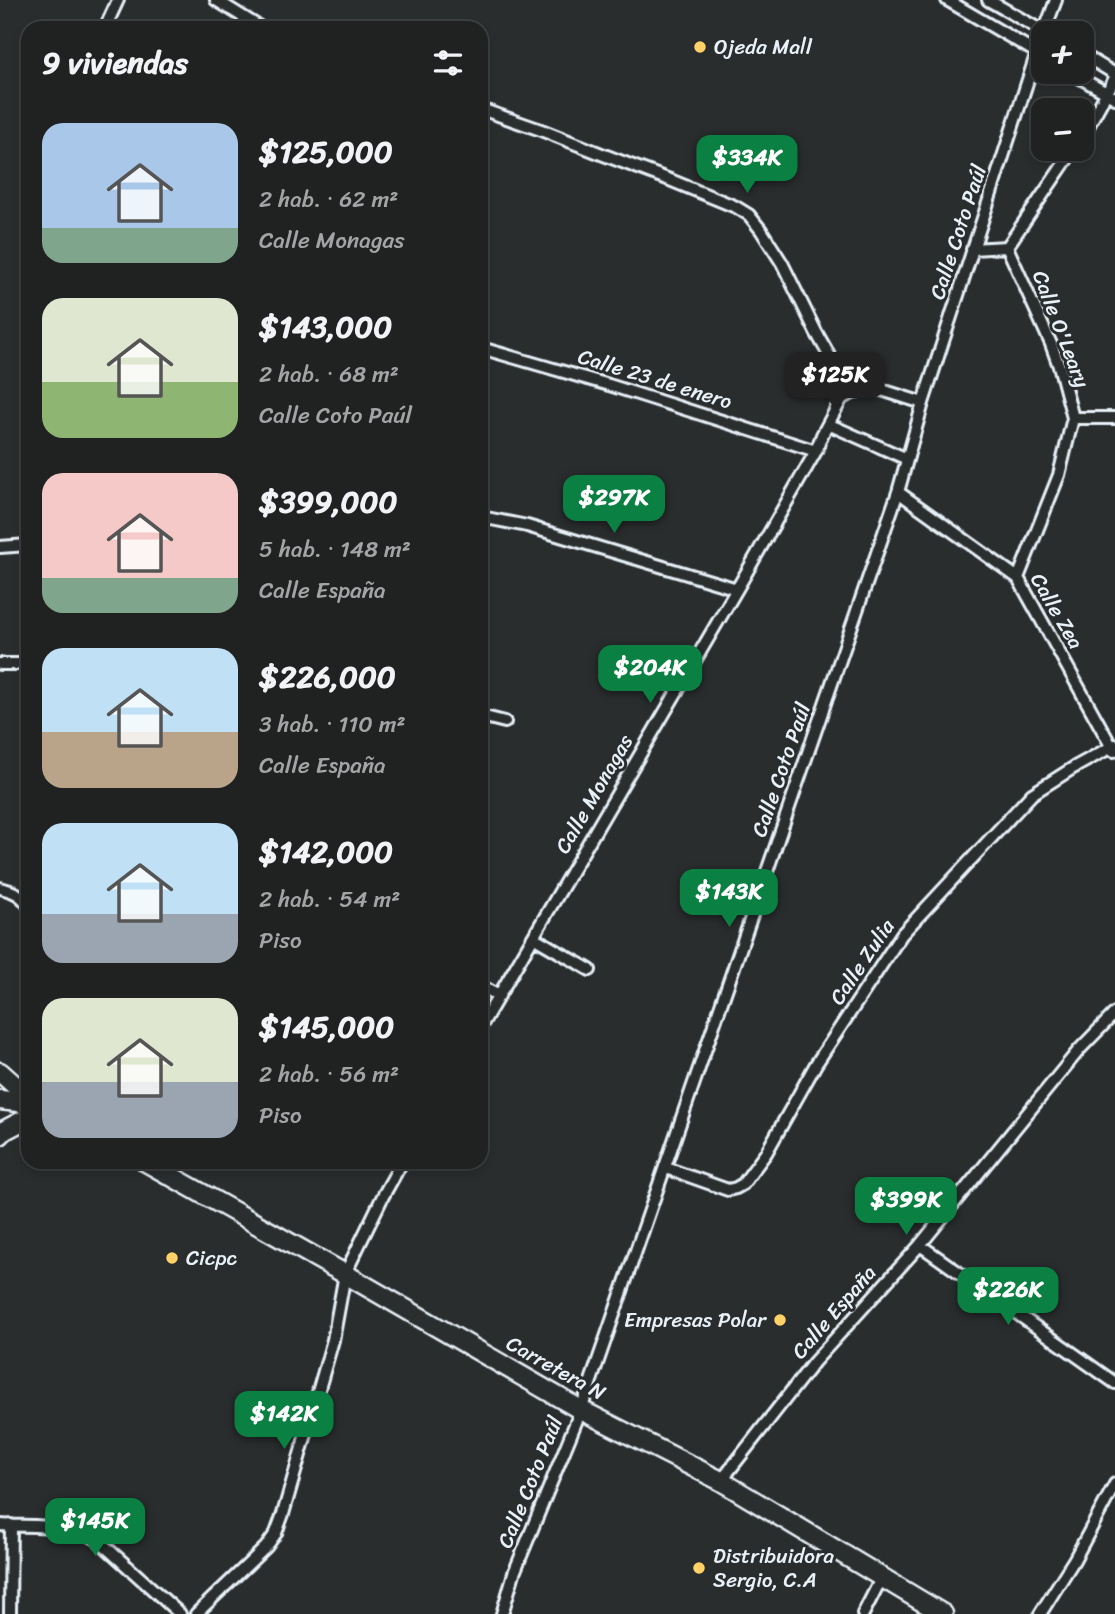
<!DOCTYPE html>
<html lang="es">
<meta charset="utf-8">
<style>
:root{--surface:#202222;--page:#282a2a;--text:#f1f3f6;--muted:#a2a4a5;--line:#3d3f40;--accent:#0b8043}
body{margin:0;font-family:Sriracha,sans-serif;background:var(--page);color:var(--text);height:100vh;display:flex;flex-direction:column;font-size:26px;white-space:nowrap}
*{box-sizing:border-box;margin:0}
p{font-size:23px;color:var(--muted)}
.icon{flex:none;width:38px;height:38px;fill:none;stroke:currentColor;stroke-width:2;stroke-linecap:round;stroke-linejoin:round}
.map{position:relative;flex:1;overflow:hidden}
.panel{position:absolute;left:21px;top:21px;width:467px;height:1148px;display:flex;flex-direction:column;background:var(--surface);border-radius:21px;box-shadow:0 4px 10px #0003,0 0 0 2px var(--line)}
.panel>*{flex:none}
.controls{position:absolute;left:1031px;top:21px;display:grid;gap:14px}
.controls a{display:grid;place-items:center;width:63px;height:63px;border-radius:14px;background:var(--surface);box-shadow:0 4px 10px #0003,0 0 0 2px var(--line);font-size:35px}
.price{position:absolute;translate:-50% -60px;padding:0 16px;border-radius:14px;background:var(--accent);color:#fff;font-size:23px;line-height:46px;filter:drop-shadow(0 2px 4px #0008)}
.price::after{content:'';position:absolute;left:50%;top:42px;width:21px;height:16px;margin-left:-10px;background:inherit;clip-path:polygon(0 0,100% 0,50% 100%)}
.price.selected{background:#222;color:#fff}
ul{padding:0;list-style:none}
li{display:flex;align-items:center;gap:21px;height:175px;padding:0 21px}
li span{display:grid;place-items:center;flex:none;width:196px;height:140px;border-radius:21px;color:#555}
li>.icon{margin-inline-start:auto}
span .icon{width:84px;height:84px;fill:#fffc;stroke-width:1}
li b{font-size:30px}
h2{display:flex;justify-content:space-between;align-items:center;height:84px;padding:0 21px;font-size:30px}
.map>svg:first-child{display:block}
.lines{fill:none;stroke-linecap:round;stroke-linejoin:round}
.street-casing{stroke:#e8f1f8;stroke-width:16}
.primary-casing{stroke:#e8f1f8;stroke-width:23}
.street{stroke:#2a2d2e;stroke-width:10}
.primary{stroke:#2a2d2e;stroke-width:18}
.poi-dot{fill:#ffd166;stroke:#2a2d2e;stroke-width:2.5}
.labels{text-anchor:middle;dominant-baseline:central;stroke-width:6;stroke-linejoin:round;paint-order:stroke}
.poi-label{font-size:21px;fill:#e8f1f8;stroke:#2a2d2e;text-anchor:start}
.street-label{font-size:21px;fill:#e8f1f8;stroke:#2a2d2e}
</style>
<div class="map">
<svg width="1115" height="1614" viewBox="0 0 1115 1614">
<rect width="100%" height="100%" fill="#2a2d2e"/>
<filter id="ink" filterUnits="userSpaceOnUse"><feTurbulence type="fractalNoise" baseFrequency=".0143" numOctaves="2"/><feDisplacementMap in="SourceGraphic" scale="14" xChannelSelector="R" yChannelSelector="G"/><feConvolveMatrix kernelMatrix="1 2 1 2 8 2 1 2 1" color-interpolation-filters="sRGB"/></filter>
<g filter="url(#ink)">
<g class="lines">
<defs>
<path id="street" d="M216 0 261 28
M947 0 1041 55
M988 0 1046 33
M105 28 118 0
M1044 32 1056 0
M1082 54 1115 74
M1070 72 1115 98
M481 109 541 130 604 155 670 180 736 207 749 215 761 230 782 263 816 332 837 369 869 386 923 403
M1082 137 1115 78
M972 249 1007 247
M481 348 609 385 816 451
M837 369 842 398 869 386
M1073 418H1115
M828 424 907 459
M898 492 1018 578 1114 751
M481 517 527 526 737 589
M0 547 28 545
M1018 578 1059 475 1073 418 1060 369 1051 344 1007 247 1074 149
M0 664H28
M481 716 505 722
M0 888C13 891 21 894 28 905
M533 937 590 970
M481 986 499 996
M481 1026 737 589 816 451 822 435 842 398
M666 1168 728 1190 736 1188 743 1184 766 1153 816 1064 902 934 1032 794 1073 768 1115 745
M920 1245 1115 1383
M721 1481 814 1362 920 1245 1079 1050 1115 1013
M0 1525C30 1527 73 1523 98 1540L180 1614
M10 1614 11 1525
M196 1614 266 1547 276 1533 283 1514 333 1340 345 1274 383 1196 402 1162
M502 1614 514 1573 581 1410 898 492 923 403 1037 52
M863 1614 882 1577
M1040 1614 1074 1560 1115 1484"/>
<path id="primary" d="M0 1072 28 1097
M0 1100 18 1102 28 1105
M0 1135 5 1130 28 1118
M146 1162 345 1274 581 1410 721 1481 943 1614"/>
</defs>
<!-- street casing -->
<use href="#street" class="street-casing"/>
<!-- primary casing -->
<use href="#primary" class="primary-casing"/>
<!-- street -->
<use href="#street" class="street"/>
<!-- primary -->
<use href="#primary" class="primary"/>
</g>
</g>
<!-- markers -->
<g class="poi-dot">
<circle cx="700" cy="47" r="7"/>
<circle cx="172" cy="1258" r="7"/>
<circle cx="780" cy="1320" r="7"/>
<circle cx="699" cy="1568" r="7"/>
</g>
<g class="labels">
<!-- poi labels -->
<g class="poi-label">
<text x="714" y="47">Ojeda Mall</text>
<text x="186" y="1258">Cicpc</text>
<text x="766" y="1320" text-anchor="end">Empresas Polar</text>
<text x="713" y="1556">Distribuidora<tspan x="713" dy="24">Sergio, C.A</tspan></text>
</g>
<!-- street labels -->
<g class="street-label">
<text transform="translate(958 232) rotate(-72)">Calle Coto Paúl</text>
<text transform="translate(1061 329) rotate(69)">Calle O'Leary</text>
<text transform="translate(655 379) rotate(17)">Calle 23 de enero</text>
<text transform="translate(1057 611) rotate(60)">Calle Zea</text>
<text transform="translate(781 770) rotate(-71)">Calle Coto Paúl</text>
<text transform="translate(594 794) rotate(-60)">Calle Monagas</text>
<text transform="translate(862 962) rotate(-56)">Calle Zulia</text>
<text transform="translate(834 1312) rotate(-49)">Calle España</text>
<text transform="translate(556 1368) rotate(29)">Carretera N</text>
<text transform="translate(530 1482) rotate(-68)">Calle Coto Paúl</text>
</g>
</g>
</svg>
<div class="controls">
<a>+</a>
<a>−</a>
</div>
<b class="price" style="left:747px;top:195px">$334K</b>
<b class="price selected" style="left:835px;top:412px">$125K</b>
<b class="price" style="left:614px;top:535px">$297K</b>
<b class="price" style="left:650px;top:705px">$204K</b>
<b class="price" style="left:729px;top:929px">$143K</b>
<b class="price" style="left:906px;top:1237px">$399K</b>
<b class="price" style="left:1008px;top:1327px">$226K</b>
<b class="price" style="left:284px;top:1451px">$142K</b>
<b class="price" style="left:95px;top:1558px">$145K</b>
<section class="panel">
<h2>9 viviendas<svg class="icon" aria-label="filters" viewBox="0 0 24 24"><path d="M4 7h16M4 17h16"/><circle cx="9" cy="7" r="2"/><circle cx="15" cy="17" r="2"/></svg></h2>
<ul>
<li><span style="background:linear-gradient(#a9c7e8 75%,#7fa58c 0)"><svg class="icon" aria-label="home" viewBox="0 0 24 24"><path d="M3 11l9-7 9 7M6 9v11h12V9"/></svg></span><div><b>$125,000</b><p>2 hab. · 62 m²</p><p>Calle Monagas</p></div></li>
<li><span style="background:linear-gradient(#dfe7d0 60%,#8fb573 0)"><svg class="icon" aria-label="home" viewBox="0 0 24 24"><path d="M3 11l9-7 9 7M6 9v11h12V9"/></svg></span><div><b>$143,000</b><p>2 hab. · 68 m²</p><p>Calle Coto Paúl</p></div></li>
<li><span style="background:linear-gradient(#f6c9c9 75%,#7fa58c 0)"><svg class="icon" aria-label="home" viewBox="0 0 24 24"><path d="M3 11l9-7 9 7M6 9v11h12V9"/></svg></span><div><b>$399,000</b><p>5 hab. · 148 m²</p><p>Calle España</p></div></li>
<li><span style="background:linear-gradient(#bfe0f5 60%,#b9a48a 0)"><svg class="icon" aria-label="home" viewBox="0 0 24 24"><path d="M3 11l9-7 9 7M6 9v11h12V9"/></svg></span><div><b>$226,000</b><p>3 hab. · 110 m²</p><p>Calle España</p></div></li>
<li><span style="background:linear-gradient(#bfe0f5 65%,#9aa5b1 0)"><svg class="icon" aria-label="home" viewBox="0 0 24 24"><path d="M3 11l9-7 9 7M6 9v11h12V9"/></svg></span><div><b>$142,000</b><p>2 hab. · 54 m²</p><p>Piso</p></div></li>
<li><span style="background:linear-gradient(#dfe7d0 60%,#9aa5b1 0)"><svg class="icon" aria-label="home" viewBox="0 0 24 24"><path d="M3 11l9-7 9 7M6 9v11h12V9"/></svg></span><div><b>$145,000</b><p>2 hab. · 56 m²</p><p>Piso</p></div></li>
</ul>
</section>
</div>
